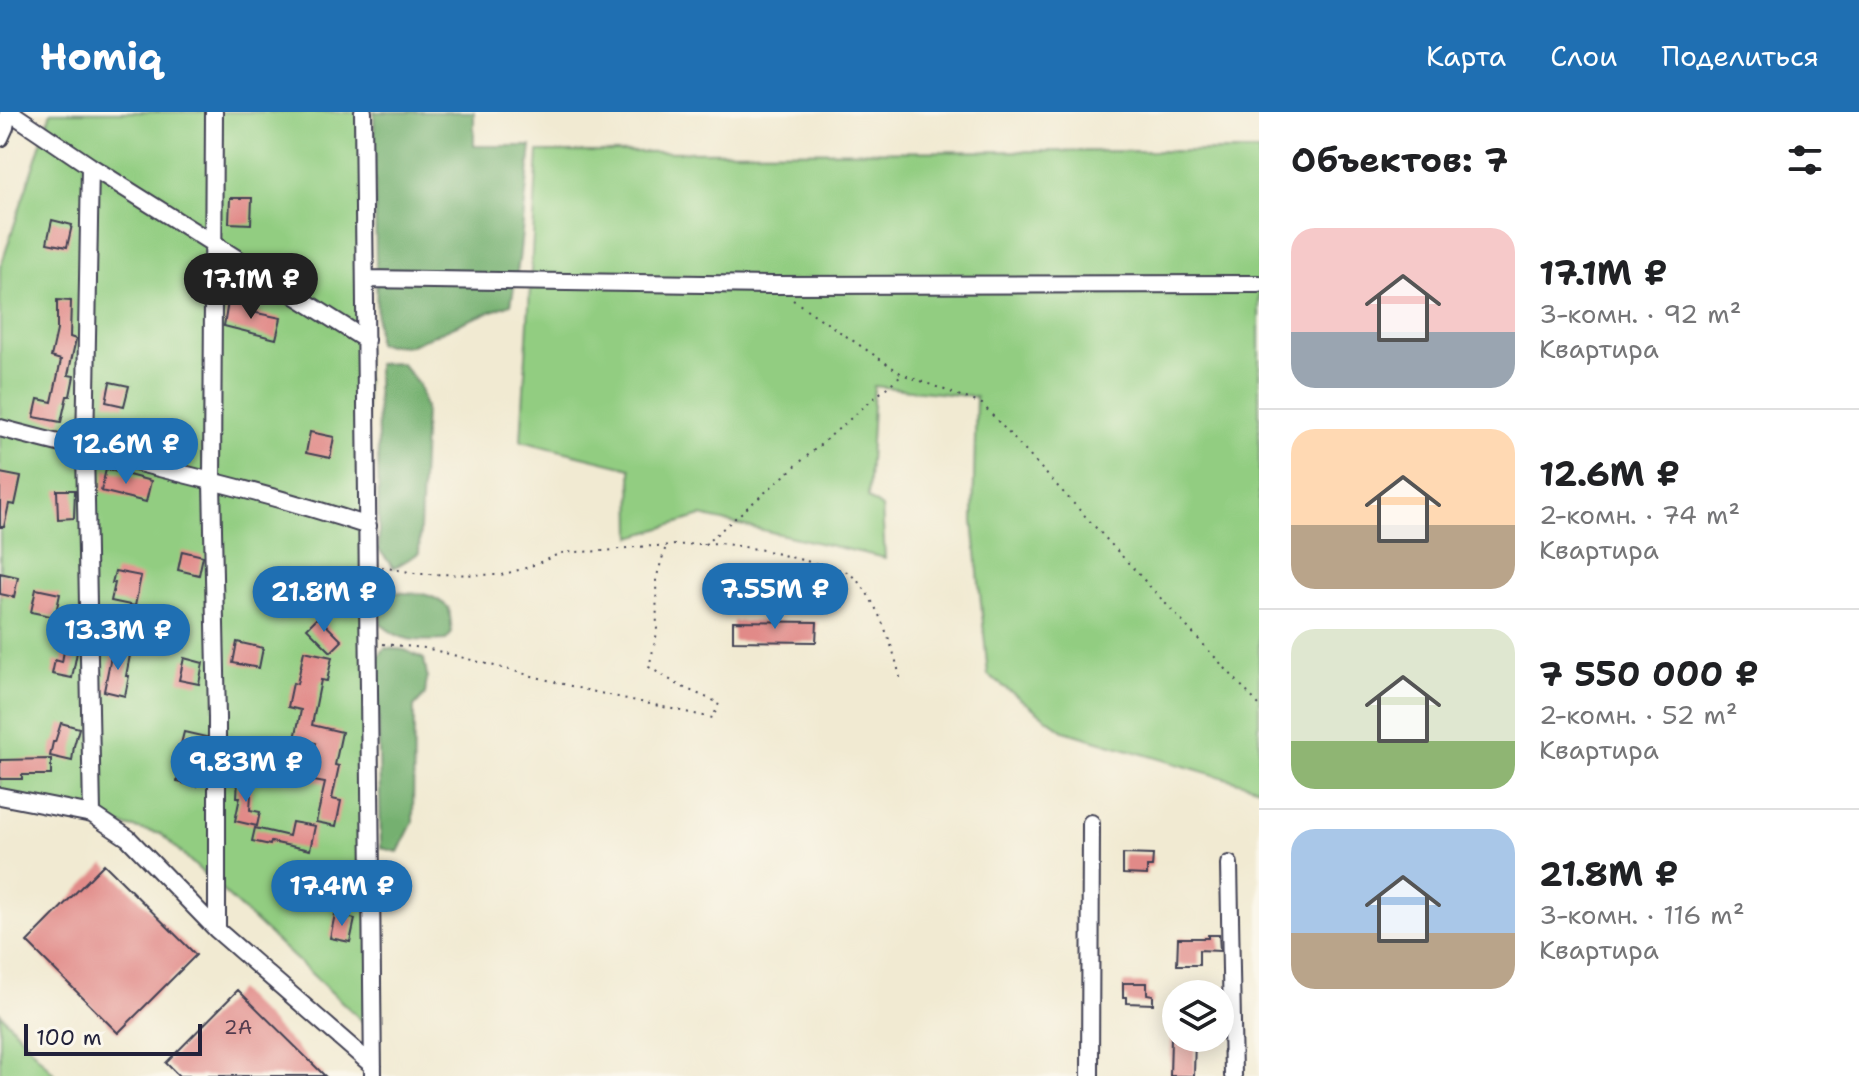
<!DOCTYPE html>
<html lang="ru">
<meta charset="utf-8">
<style>
:root{--surface:#fff;--page:#f6f6f6;--text:#202124;--muted:#757577;--line:#e0e0e0;--accent:#1f6fb2}
body{margin:0;font-family:"Shantell Sans",sans-serif;background:var(--page);color:var(--text);height:100vh;display:flex;flex-direction:column;font-size:30px;white-space:nowrap}
*{box-sizing:border-box;margin:0}
p{font-size:26px;color:var(--muted)}
.icon{flex:none;width:44px;height:44px;fill:none;stroke:currentColor;stroke-width:2;stroke-linecap:round;stroke-linejoin:round}
.map{position:relative;flex:1;overflow:hidden}
.side{display:flex;flex-direction:column;background:var(--surface);width:600px}
.side>*{flex:none}
.tools{position:absolute;left:1162px;top:868px;display:grid;gap:16px}
.tools a{display:grid;place-items:center;width:72px;height:72px;border-radius:50%;background:var(--surface);box-shadow:0 4px 20px #0003;font-size:40px}
.scale{position:absolute;left:24px;bottom:20px;width:178px;box-sizing:border-box;padding-left:8px;border:4px solid #22223b;border-top:0;font-size:22px;line-height:28px;white-space:nowrap;color:#22223b;-webkit-text-stroke:6px #fbf7ec;paint-order:stroke}
.price{position:absolute;translate:-50% -68px;padding:0 18px;border-radius:28px;background:var(--accent);color:#fff;font-size:26px;line-height:52px;filter:drop-shadow(0 2px 4px #0008)}
.price::after{content:'';position:absolute;left:50%;top:48px;width:24px;height:18px;margin-left:-12px;background:inherit;clip-path:polygon(0 0,100% 0,50% 100%)}
.price.on{background:#222;color:#fff}
ul{padding:0;list-style:none}
li{display:flex;align-items:center;gap:24px;height:200px;padding:0 32px}
li+li{border-top:2px solid var(--line)}
li span{display:grid;place-items:center;flex:none;width:224px;height:160px;border-radius:24px;color:#555}
li>.icon{margin-inline-start:auto}
span .icon{width:96px;height:96px;fill:#fffc;stroke-width:1}
li b{font-size:34px}
h2{display:flex;justify-content:space-between;align-items:center;height:96px;padding:0 32px;font-size:34px}
header{display:flex;align-items:center;gap:48px;box-sizing:border-box;height:112px;padding:0 40px;background:var(--accent);color:#fff}
header strong{font-size:38px}
nav{display:flex;gap:44px;margin-inline-start:auto;font-size:28px}
main{display:flex;flex:1;min-height:0}
.map>svg:first-child{display:block}
.green{fill:#92cd81;stroke:#5a785e;stroke-width:2}
.forest{fill:#75b06f;stroke:#4c6955;stroke-width:2}
.building{fill:#e18a88}
.lines{fill:none;stroke-linecap:round;stroke-linejoin:round}
.minor-casing{stroke:#414052;stroke-width:20}
.path{stroke:#414052;stroke-width:2;stroke-dasharray:2 6;stroke-linecap:butt}
.minor{stroke:#fff;stroke-width:16}
.labels{text-anchor:middle;dominant-baseline:central;stroke-width:6;stroke-linejoin:round;paint-order:stroke}
.number-label{font-size:20px;fill:#523c4e}
</style>
<header>
<strong>Homiq</strong>
<nav><a>Карта</a><a>Слои</a><a>Поделиться</a></nav>
</header>
<main>
<div class="map">
<svg width="1259" height="964" viewBox="0 0 1259 964">
<rect width="100%" height="100%" fill="#fbf7ec"/>
<filter id="ink" filterUnits="userSpaceOnUse"><feTurbulence type="fractalNoise" baseFrequency=".0125" numOctaves="2"/><feDisplacementMap in="SourceGraphic" scale="16" xChannelSelector="R" yChannelSelector="G"/><feConvolveMatrix kernelMatrix="1 2 1 2 8 2 1 2 1" color-interpolation-filters="sRGB"/></filter>
<filter id="wash" filterUnits="userSpaceOnUse"><feTurbulence type="fractalNoise" baseFrequency=".006" numOctaves="4" result="noise"/><feDisplacementMap in="SourceGraphic" scale="32" xChannelSelector="R" yChannelSelector="G"/><feGaussianBlur stdDeviation="1.8" result="paint"/><feColorMatrix in="noise" values="0 0 0 0 0 0 0 0 0 0 0 0 0 0 0 0 0 1.4 0 .05"/><feComposite in="paint" operator="in"/></filter>
<g filter="url(#wash)">
<rect width="100%" height="100%" fill="#f1ead2"/>
<!-- green -->
<path class="green" d="M51 0H363L373 919 161 722 0 686V157Z
M1259 39V676L1064 619 988 563 973 409 976 285 874 274 868 386 882 396 885 446 701 404 632 425 631 356 521 329 538 40Z
M0 901 56 964H0Z"/>
<!-- forest -->
<path class="forest" d="M374 0H474V34H531L519 148 511 192 466 209 409 234 377 232Z
M401 251 419 273 425 296 419 441 394 456 379 438 377 252Z
M380 476C410 488 422 472 449 496L452 521 446 528C419 529 401 531 381 512Z
M385 536 405 538 424 547 427 564 425 583 414 595 413 710 398 740 381 736 377 546Z"/>
<g id="blocks">
<!-- building -->
<path class="building" d="M230 86H252L251 112 229 111Z
M52 108 72 113 67 135 47 131Z
M57 188 71 189 70 225 76 227 68 263 74 264 70 284H67L61 310 34 305 38 287 52 290 61 248 51 245 57 218Z
M228 190 248 194 247 199 281 206 276 227 224 214Z
M110 270 129 274 124 294 106 290Z
M310 320 334 325 330 346 306 341Z
M106 357 151 369 146 390 101 379Z
M0 361 21 365 15 393 9 392 4 415H0Z
M57 378H75L74 406 58 407Z
M182 439 203 444 199 463 178 458Z
M115 459 141 464 135 494 111 489 115 471H112Z
M0 461 18 465 14 485 0 482Z
M36 477 60 482 55 505 31 500Z
M318 505 342 529 331 540 307 516Z
M733 509 817 510 816 530 733 529Z
M68 517 77 519 78 535 72 566 52 562 55 548 62 550Z
M237 530 263 536 259 556 233 551Z
M113 534 131 538 126 564H129L125 584 104 579Z
M304 539 332 545 327 569 321 568 312 613 342 620 335 653 339 654 332 687 341 689 336 714 316 710 325 671 308 668 316 631 295 627 301 598 288 595 293 571 297 572Z
M184 546 203 551 199 572 179 568Z
M61 611 79 616 74 634 72 649 50 644 53 630H55Z
M184 620 206 625V645H203L197 674 177 670 183 641 179 640Z
M51 647V663H22V667H0V648Z
M238 666 252 667 250 698 260 700 257 714 235 709 240 685H237Z
M292 710 315 714 310 738 271 730 270 733 252 729 255 716 289 724Z
M1123 742 1153 743 1152 755H1147V763L1123 762Z
M104 752 196 843 118 921 27 830Z
M335 802 355 807 350 830 330 826Z
M1208 823H1219L1220 839 1199 838V853H1177L1178 826H1208Z
M1123 871H1147V882L1153 883V892L1127 891V885H1123Z
M238 878 325 964H179L166 951Z
M1171 926H1195L1194 964H1170Z"/>
</g>
</g>
<g filter="url(#ink)">
<use href="#blocks" fill-opacity="0" stroke="#414052" stroke-width="2"/>
<g class="lines">
<defs>
<path id="minor" d="M10 0 90 54 366 228
M214 0 212 370 217 606V818
M363 0 373 964
M0 26 5 15 8 0
M90 54 85 337 92 702
M365 167 771 173 1259 172
M0 316C123 349 248 374 368 414
M0 684 92 702 128 726 217 818 373 954
M1229 752 1233 964
M1090 964 1091 711"/>
</defs>
<!-- minor casing -->
<use href="#minor" class="minor-casing"/>
<!-- path -->
<path class="path" d="M793 188 902 262 982 292 1259 593
M704 433 901 263
M382 455 420 462 501 463 529 455 561 441 574 440 605 439 635 435 719 431 763 438 845 459C873 473 896 541 901 571
M383 532 426 536 582 577 713 606 719 591 680 574 649 555 657 521 656 467 666 434"/>
<!-- minor -->
<use href="#minor" class="minor"/>
</g>
</g>
<g class="labels">
<!-- number labels -->
<g class="number-label">
<text x="238" y="915">2А</text>
</g>
</g>
</svg>
<div class="tools">
<a><svg class="icon" aria-label="layers" viewBox="0 0 24 24"><path d="M12 4l9 5-9 5-9-5zM3 14l9 5 9-5"/></svg></a>
</div>
<div class="scale">100 m</div>
<b class="price on" style="left:251px;top:209px">17.1M ₽</b>
<b class="price" style="left:126px;top:374px">12.6M ₽</b>
<b class="price" style="left:775px;top:519px">7.55M ₽</b>
<b class="price" style="left:324px;top:522px">21.8M ₽</b>
<b class="price" style="left:118px;top:560px">13.3M ₽</b>
<b class="price" style="left:246px;top:692px">9.83M ₽</b>
<b class="price" style="left:342px;top:816px">17.4M ₽</b>
</div>
<section class="side">
<h2>Объектов: 7<svg class="icon" aria-label="filters" viewBox="0 0 24 24"><path d="M4 7h16M4 17h16"/><circle cx="9" cy="7" r="2"/><circle cx="15" cy="17" r="2"/></svg></h2>
<ul>
<li><span style="background:linear-gradient(#f6c9c9 65%,#9aa5b1 0)"><svg class="icon" aria-label="home" viewBox="0 0 24 24"><path d="M3 11l9-7 9 7M6 9v11h12V9"/></svg></span><div><b>17.1M ₽</b><p>3-комн. · 92 m²</p><p>Квартира</p></div></li>
<li><span style="background:linear-gradient(#ffd9b3 60%,#b9a48a 0)"><svg class="icon" aria-label="home" viewBox="0 0 24 24"><path d="M3 11l9-7 9 7M6 9v11h12V9"/></svg></span><div><b>12.6M ₽</b><p>2-комн. · 74 m²</p><p>Квартира</p></div></li>
<li><span style="background:linear-gradient(#dfe7d0 70%,#8fb573 0)"><svg class="icon" aria-label="home" viewBox="0 0 24 24"><path d="M3 11l9-7 9 7M6 9v11h12V9"/></svg></span><div><b>7 550 000 ₽</b><p>2-комн. · 52 m²</p><p>Квартира</p></div></li>
<li><span style="background:linear-gradient(#a9c7e8 65%,#b9a48a 0)"><svg class="icon" aria-label="home" viewBox="0 0 24 24"><path d="M3 11l9-7 9 7M6 9v11h12V9"/></svg></span><div><b>21.8M ₽</b><p>3-комн. · 116 m²</p><p>Квартира</p></div></li>
</ul>
</section>
</main>
